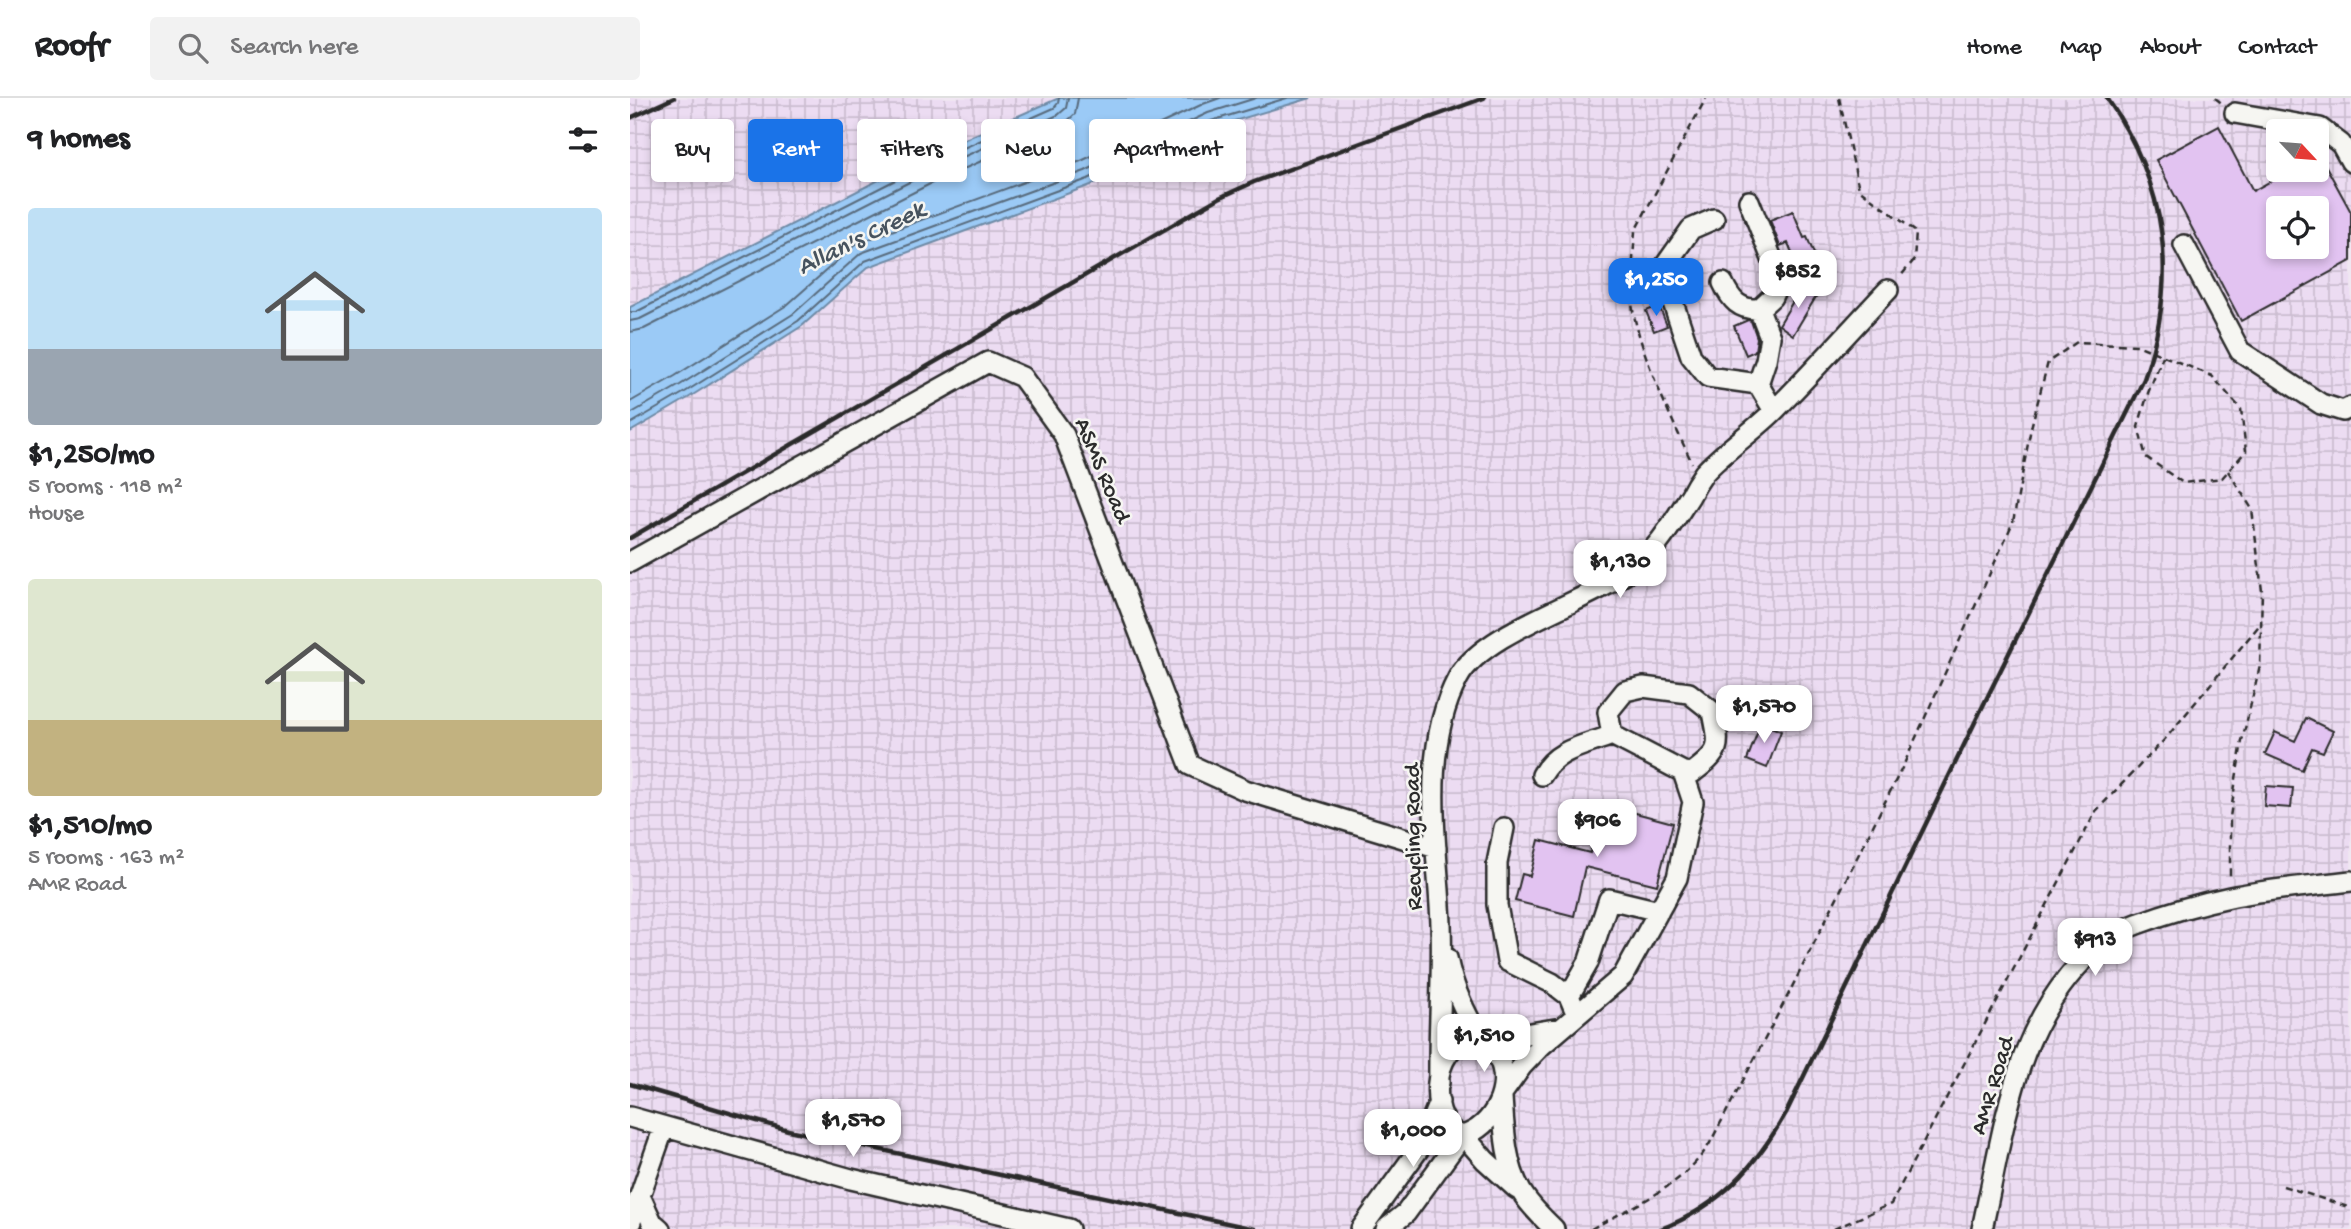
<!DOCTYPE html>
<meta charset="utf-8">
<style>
:root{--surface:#fff;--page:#f2f2f2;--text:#202124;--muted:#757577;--line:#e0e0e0;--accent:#1a73e8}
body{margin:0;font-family:"Gochi Hand",sans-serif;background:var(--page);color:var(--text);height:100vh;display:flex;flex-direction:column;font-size:26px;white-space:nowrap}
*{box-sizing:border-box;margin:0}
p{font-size:23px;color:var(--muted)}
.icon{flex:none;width:38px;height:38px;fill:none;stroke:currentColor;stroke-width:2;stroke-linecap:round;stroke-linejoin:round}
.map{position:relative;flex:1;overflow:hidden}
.panel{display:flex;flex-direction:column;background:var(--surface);width:630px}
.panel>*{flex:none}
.banner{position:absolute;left:21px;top:21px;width:665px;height:63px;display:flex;gap:14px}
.needle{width:46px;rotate:116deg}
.controls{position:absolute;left:1636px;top:21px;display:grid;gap:14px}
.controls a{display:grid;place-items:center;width:63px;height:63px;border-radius:7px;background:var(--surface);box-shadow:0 4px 10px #0003;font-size:35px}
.price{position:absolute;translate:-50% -60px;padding:0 16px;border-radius:14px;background:#fff;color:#222;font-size:23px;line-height:46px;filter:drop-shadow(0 2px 4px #0008)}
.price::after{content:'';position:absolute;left:50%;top:42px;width:21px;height:16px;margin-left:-10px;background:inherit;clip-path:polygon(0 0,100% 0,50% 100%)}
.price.active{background:var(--accent);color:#fff}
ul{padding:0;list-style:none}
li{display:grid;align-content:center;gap:14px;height:371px;padding:0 28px}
li span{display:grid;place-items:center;height:217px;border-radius:7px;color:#555}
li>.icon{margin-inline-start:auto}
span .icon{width:126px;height:126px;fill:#fffc;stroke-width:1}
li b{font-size:30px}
h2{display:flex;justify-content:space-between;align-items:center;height:84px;padding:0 28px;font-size:30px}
.pill{padding:0 24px;border-radius:7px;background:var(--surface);box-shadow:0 4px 10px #0003;font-size:24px;line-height:63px}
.pill.active{background:var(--accent);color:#fff}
header{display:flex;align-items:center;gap:42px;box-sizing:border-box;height:98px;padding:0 35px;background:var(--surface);border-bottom:2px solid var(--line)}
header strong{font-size:33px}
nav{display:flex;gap:38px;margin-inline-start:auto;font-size:24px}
.search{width:490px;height:63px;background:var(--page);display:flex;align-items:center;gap:18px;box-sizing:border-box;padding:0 24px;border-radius:7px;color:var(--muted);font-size:26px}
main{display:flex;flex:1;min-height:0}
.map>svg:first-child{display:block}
.industrial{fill:url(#industrial-grid);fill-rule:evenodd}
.water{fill:#9bcaf6;stroke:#6e8aa5;stroke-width:2}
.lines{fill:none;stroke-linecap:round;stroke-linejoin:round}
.shore{stroke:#586b7c;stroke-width:2}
.building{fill:#e2c3f1;stroke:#2b2b2b;stroke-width:2;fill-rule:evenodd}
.minor-casing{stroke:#2b2b2b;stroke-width:24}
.path{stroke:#2b2b2b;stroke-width:2.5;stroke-dasharray:7 5;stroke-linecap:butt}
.minor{stroke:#f6f6f2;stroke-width:19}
.rail{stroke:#2b2b2b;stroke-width:4.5}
.labels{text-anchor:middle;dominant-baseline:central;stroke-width:5;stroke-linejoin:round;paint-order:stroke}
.street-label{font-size:24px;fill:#2b2b2b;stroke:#f6f6f2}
.water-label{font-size:26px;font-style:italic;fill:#47535e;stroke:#f6f6f2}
</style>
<header>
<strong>Roofr</strong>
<div class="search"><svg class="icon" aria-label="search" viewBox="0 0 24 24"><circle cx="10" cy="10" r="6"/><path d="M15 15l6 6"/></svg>Search here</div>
<nav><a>Home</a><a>Map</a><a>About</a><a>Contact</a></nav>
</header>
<main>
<section class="panel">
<h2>9 homes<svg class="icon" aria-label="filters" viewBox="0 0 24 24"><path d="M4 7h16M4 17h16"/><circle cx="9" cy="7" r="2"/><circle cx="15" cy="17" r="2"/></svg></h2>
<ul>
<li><span style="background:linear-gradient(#bfe0f5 65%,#9aa5b1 0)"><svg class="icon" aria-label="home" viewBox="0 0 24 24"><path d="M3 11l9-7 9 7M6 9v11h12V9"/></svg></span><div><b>$1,250/mo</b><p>5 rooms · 118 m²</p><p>House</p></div></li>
<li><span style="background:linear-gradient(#dfe7d0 65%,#c2b280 0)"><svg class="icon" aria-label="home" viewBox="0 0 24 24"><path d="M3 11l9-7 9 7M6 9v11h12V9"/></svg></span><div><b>$1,510/mo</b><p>5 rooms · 163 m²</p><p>AMR Road</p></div></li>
</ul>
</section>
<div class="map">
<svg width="1721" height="1131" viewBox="0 0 1721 1131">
<defs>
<pattern id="industrial-grid" width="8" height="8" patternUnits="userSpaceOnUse" patternTransform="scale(1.75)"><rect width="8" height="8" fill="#ecdcf2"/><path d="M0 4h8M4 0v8" fill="none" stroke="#cbbdd0"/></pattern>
</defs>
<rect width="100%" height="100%" fill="#f0e7f2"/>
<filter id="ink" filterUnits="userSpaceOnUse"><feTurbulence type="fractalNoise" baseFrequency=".0143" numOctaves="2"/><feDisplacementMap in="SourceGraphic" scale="14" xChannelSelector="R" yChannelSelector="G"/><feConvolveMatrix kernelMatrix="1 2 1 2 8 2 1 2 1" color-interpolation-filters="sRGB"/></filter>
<g filter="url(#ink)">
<!-- industrial -->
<path class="industrial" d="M0 0H1721V1131H0ZM1648 33H1687V72H1648ZM1648 110H1687V149H1648Z"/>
<!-- water -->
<path class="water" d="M429 0H681L584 29 461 87 238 169 172 228 58 300 0 334V209L292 60Z"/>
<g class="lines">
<!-- shore -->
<path class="shore" d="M0 214H6L295 67 424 10 428 5 429 0
M0 223 10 221 299 74 428 17 436 10 438 0
M0 234 14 231 304 84 433 27 445 16 448 0
M0 304 45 278 157 207 226 146 451 63 573 6 590 0
M0 316 50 287 163 216 231 155 455 73 578 15 626 0
M0 326 55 294 168 223 235 163 458 81 581 23 657 0"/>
</g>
<!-- building -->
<path class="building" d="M1589 28 1623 93 1661 72H1687V52L1721 114V163L1611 223 1526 62ZM1648 110H1687V149H1648Z
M1163 113 1174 140 1177 139 1192 175 1173 183 1158 145 1150 148 1140 122Z
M1172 188 1187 197 1163 237 1149 227Z
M1029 208 1037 228 1024 233 1016 213Z
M1118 222 1121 223 1127 240 1125 253 1116 257 1104 228Z
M1676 620 1703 633 1693 654 1682 650 1672 672 1635 656 1645 634 1665 643Z
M1131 625 1151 633 1137 670 1117 662Z
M1636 688 1663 690 1661 710 1634 708Z
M972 706 1043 725 1027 787 955 769 944 818 885 803 892 776 900 778 909 742 960 755Z"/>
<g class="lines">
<defs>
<path id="minor" d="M1605 15 1690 30 1711 46 1721 64
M1119 103 1150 181 1142 199 1129 211 1140 239 1136 262 1128 286
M1084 121 1061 131 1032 172 1061 258 1078 279 1128 286 1144 313
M1554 147 1610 253 1691 306 1713 313 1721 309
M1093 185C1101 202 1109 212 1129 211
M0 464 358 264 392 279 434 337 560 667 615 692 806 750
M912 677C927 650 955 648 982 637
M874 730 867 765V807L877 863 922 885 939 898 947 917
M817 860C823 891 836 916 851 943
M939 898 958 865 979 801 1029 813
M842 941C855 943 863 948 868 959 884 989 863 1030 832 1038 796 1026 800 945 842 941Z
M853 943 931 930
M809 985C808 932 813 879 811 826 808 748 789 653 828 580 852 535 953 505 997 475 1025 456 1042 426 1060 398 1064 390 1069 382 1074 375 1095 352 1123 334 1145 312 1184 273 1220 232 1258 192
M874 993 892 968 912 947 993 878 1047 780 1063 704 1053 674 982 637 978 614 995 593 1013 589 1059 595 1083 614C1090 649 1092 653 1062 675L1053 674
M872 999C874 1029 875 1066 891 1093 899 1107 912 1119 924 1131
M0 1019 221 1081 439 1131
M834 1038 855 1062 887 1091
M10 1098 22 1124 30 1131
M0 1126 34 1029
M731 1131 791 1048 809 1004
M756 1131 776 1115 832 1038
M1352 1131C1365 1073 1374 1011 1395 955 1415 904 1454 845 1507 826 1534 816 1571 805 1600 799 1639 791 1681 788 1721 783"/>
</defs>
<!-- minor casing -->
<use href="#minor" class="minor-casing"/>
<!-- path -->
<path class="path" d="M1209 0 1229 91 1286 134 1284 162 1269 180
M1585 0 1593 6
M1018 174 1002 176C992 222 1042 321 1062 365
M1002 176 1005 133 1076 0
M1598 373 1622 411 1632 493 1630 568 1612 643 1600 719V782
M1653 1088 1721 1110
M961 1131C1005 1107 1053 1089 1080 1045L1157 899 1274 666 1383 424 1401 330 1418 264 1447 244 1507 247 1582 278 1611 311 1616 353 1592 380 1553 385 1516 359 1508 329 1518 295 1533 258
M1204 1131 1261 1106 1466 713 1536 640 1632 524"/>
<!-- minor -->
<use href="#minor" class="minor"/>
<!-- rail -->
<path class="rail" d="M0 20 44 0
M0 440 589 100 624 84 854 0
M0 986 158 1032 625 1131
M1031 1131C1090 1108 1125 1069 1156 1015L1348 618 1514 281C1549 179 1538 89 1477 0"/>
</g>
</g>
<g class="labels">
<!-- street labels -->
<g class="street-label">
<text transform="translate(471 373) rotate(67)">ASMS Road</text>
<text transform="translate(785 739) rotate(-91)">Recycling Road</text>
<text transform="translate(1364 988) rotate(-73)">AMR Road</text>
</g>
<!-- water labels -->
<g class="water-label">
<text transform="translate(232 142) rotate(-26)">Allan's Creek</text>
</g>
</g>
</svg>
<div class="controls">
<a><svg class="needle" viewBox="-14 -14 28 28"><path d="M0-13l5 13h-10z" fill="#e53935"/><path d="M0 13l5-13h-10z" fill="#757577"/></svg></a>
<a><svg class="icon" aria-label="locate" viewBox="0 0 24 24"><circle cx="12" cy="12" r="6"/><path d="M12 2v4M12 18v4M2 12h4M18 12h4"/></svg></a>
</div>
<b class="price" style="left:1168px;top:212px">$852</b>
<b class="price active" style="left:1026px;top:220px">$1,250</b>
<b class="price" style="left:990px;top:502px">$1,130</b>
<b class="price" style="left:1134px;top:647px">$1,570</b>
<b class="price" style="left:967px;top:761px">$906</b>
<b class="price" style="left:1465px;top:880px">$913</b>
<b class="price" style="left:854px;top:976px">$1,510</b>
<b class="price" style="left:223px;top:1061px">$1,570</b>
<b class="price" style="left:783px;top:1071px">$1,000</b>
<div class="banner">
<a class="pill">Buy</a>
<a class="pill active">Rent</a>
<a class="pill">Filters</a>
<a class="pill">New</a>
<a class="pill">Apartment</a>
</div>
</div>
</main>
